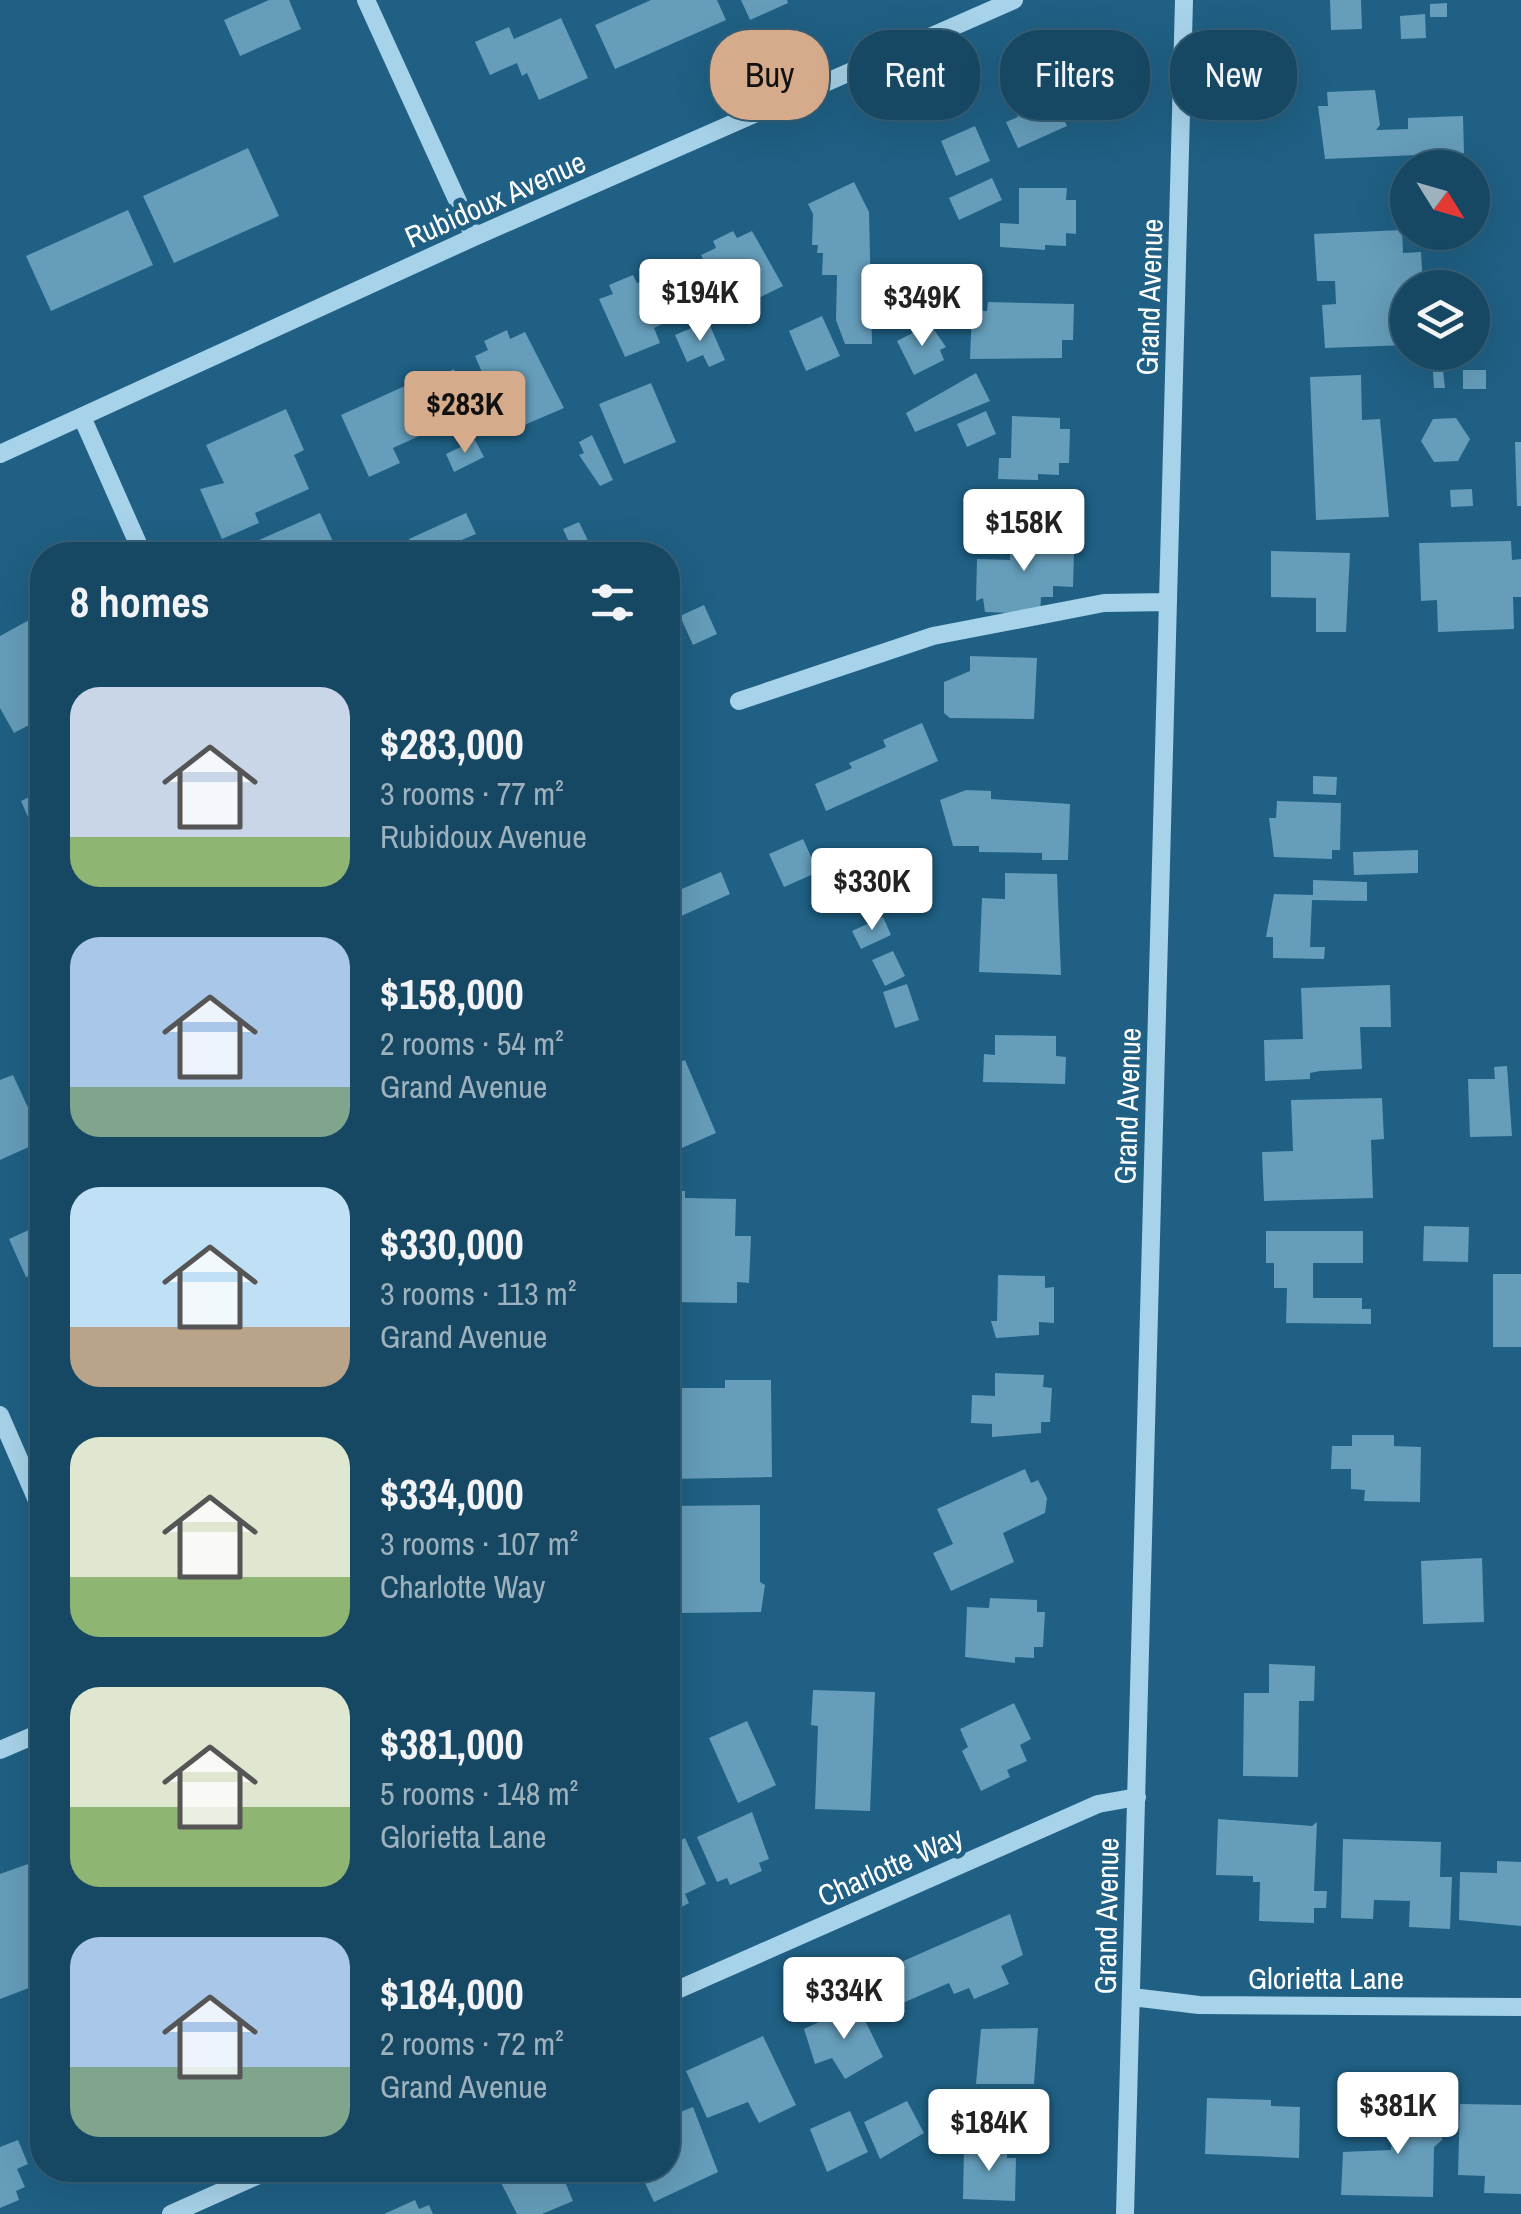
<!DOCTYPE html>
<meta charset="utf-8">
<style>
:root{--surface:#174863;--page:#204f69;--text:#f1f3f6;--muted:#9eb2be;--line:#366078;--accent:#d6ab8b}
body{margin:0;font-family:"Archivo Narrow",sans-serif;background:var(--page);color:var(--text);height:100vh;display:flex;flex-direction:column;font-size:38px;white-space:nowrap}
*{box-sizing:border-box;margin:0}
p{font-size:32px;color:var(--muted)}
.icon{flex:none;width:55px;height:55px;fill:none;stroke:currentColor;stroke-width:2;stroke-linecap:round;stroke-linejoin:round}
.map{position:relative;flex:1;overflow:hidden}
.details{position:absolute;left:30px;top:542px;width:650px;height:1640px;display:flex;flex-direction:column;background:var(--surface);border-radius:40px;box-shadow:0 10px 40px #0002,0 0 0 2px var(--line)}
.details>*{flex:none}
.banner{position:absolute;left:710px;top:30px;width:660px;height:90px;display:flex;gap:20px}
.needle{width:65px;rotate:127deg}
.fabs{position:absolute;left:1390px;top:150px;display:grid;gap:20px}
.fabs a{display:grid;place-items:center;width:100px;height:100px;border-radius:50%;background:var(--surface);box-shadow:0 10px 40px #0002,0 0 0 2px var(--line);font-size:50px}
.price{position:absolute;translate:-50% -85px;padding:0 22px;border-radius:10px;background:#fff;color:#222;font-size:32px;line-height:65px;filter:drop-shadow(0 2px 5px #0008)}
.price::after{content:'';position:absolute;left:50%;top:60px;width:30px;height:22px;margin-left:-15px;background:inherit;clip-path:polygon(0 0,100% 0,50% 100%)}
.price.selected{background:var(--accent);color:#111}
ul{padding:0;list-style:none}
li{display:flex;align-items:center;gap:30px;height:250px;padding:0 40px}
li span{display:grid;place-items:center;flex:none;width:280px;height:200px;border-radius:30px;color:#555}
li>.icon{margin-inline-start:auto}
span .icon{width:120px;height:120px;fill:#fffc;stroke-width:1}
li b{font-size:42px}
h2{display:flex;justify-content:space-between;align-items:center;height:120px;padding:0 40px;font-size:42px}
.tag{padding:0 35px;border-radius:40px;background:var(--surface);box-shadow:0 10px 40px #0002,0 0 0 2px var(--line);font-size:35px;line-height:90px}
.tag.selected{background:var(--accent);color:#111}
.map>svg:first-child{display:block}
.building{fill:#659dba}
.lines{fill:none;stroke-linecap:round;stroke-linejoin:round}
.minor{stroke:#a7d3ea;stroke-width:18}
.labels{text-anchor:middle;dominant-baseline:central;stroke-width:10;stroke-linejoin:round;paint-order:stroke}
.street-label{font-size:30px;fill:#fff;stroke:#1f6084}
</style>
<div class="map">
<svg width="1521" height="2214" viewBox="0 0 1521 2214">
<rect width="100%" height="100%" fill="#1f6084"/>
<!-- building -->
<path class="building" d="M269 0H289L301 29 240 56 224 20Z
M651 0H717L726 20 615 69 595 25Z
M741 0H787L788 3 750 20Z
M1330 0H1361L1362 29 1331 30Z
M1447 3V17H1430V4Z
M1425 14 1426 38 1401 39 1400 16Z
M561 18 588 78 539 100 527 73 522 76 517 63 490 75 475 42 509 27 514 39Z
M1049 63 1068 93 1057 105 1067 126 1018 148 1006 122 1018 117 1003 84Z
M1375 90 1380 125 1376 130 1408 129V118L1463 116 1464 153 1325 159 1318 106H1328L1327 92Z
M975 126 990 161 956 176 941 141Z
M248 148 279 216 174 263 143 196Z
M992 178 1002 200 959 220 949 198Z
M854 182 869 212 872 344H845L836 320 837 275H822L823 253H817L818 245H812L813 214 808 204Z
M1019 188H1067L1066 200H1076V234L1066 233V246L1045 245V250L1000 247V223L1019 224Z
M128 210 153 265 51 311 26 256Z
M1402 230 1403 253 1421 252 1423 288H1408V345L1325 348 1322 305 1336 304 1335 281H1317L1314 234Z
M733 231 737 238 752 231 783 286 728 313 701 255 716 248 713 241Z
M633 275 637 283 652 277 675 318 654 328 660 343 625 357 599 299 613 294 609 285Z
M988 302 1074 304 1073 340H1062V358L970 359 972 310 987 311Z
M822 316 840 356 806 371 789 331Z
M708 321 725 360 709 367 703 355 687 362 675 335Z
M930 324 946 347 940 350 944 360 914 375 897 341Z
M507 330 510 339 525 332 564 408 522 426 507 394 494 400 475 356 488 350 484 341Z
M454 369 464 392 470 389 477 404 472 406 476 415 444 430 422 384Z
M1463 370H1486V389H1463Z
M1443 371 1445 388H1434L1433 372Z
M976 373 990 401 915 432 906 413Z
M1361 375 1362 420 1380 419 1389 517 1316 520 1310 377Z
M651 383 676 442 624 464 599 404Z
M407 385 428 432 393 448 400 463 369 477 341 415Z
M286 409 304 450 294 455 309 489 255 513 259 523 222 539 200 489 224 483 206 445Z
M986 411 996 434 967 447 957 424Z
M1012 416 1060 418V429H1070L1069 463H1059V475L1038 474V480L998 479 999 458H1011Z
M1456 418 1470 439 1458 461 1434 462 1421 441 1433 419Z
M592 435 613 480 600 486 579 455 584 453 579 442Z
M475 440 484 457 454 472 446 454Z
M1515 442H1521V506H1517Z
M1472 489 1473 506 1451 507 1450 490Z
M320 513 339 555H255L250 544Z
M466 513 476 534 457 542 463 555H416L409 539Z
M579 522 595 555H575L563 529Z
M1011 528H1036L1037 537 1055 538 1054 551 1074 552 1073 587 1053 586V597H1041L1040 614 985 612 983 598 976 601 977 559 1010 560Z
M1511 541 1512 560 1521 559V597H1513L1514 629 1438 632 1437 600 1421 601 1419 543Z
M1271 551 1350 553 1346 632H1316V598L1271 597Z
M704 605 717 634 693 645 680 616Z
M42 613V718L14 733 0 708V636Z
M678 643 682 654 668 660V646Z
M970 656 1037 658 1034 719 950 718 944 713V682L970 671Z
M922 723 938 761 826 811 815 784 852 768 849 763 886 747 883 740Z
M1313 776 1337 777 1336 795 1313 794Z
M966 790 991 791V799L1070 804 1068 860H1042V853L979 852V846H953L940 800Z
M42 791V849L21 801Z
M1277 801 1341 803 1340 850H1332V859L1274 857 1269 818H1276Z
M803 839 818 872 784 887 769 854Z
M1418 850V873L1354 875 1353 852Z
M721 872 730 894 668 922V895Z
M1005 873 1057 874 1061 975 979 972 982 898 1005 899Z
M1313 880 1367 882V901L1312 900 1310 947H1325L1324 959 1273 958V937H1266L1274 894 1313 895Z
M883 917 891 935 861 949 852 931Z
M893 951 905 976 885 986 872 960Z
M907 984 919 1020 895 1028 883 992Z
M1390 985 1391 1027H1360L1362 1069 1320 1071 1310 1073V1079L1265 1081 1264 1040 1303 1039 1301 988Z
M995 1035 1056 1036V1056L1066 1057 1065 1084 983 1082 984 1054 995 1055Z
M685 1060 716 1133 668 1154V1067Z
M1507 1066 1512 1136 1470 1137 1468 1079H1495L1494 1067Z
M13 1075 30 1112 37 1108 42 1119V1141L0 1160V1080Z
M1382 1098 1384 1139 1371 1140 1373 1198 1264 1201 1262 1152 1293 1151 1291 1100Z
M42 1170V1220L32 1196 38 1193 30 1175Z
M668 1191H685V1198L736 1199 735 1236H751L749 1283 737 1282V1303L668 1302Z
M42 1224V1269L26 1277 9 1239Z
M1424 1226 1469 1227 1468 1262 1423 1261Z
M1266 1231H1363V1263H1313V1298H1362V1309H1371V1324L1286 1323 1287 1288H1274V1263H1266Z
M1493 1274H1521V1347H1493Z
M998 1275 1045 1276V1288L1054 1287V1323L1039 1322V1335L996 1338 991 1321H997Z
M42 1346V1381L35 1363V1350Z
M995 1373 1044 1375 1043 1387 1052 1388 1050 1422H1041V1433L992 1437V1424L971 1423 972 1395 995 1396Z
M725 1380H771L772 1477 668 1479V1422L682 1421 681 1388H725Z
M1352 1435H1394V1446L1421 1447 1420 1502 1364 1501 1365 1490 1351 1489V1469H1331L1332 1446H1352Z
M1025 1469 1031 1483 1038 1480 1047 1498 1045 1513 1003 1533 1014 1562 951 1591 933 1553 953 1544 937 1509Z
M760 1505V1582L765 1585 761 1612 679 1613V1563H668V1506Z
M1482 1558 1484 1622 1423 1624 1421 1561Z
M990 1598 1037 1600V1612H1045L1043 1647H1034V1658L1015 1657V1663L965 1657 967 1607 989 1608Z
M1269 1664 1315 1666 1314 1701H1299L1298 1777 1243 1776 1244 1693H1269Z
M813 1690 875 1692 870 1811 815 1809 818 1726 811 1725Z
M1014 1703 1031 1739 1020 1745 1027 1761 1007 1770 1010 1777 981 1791 962 1751 968 1747 960 1729Z
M747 1721 776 1785 738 1803 709 1738Z
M752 1812 769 1859 759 1863 762 1871 730 1885 727 1878 717 1882 697 1837Z
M1218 1819 1312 1826 1317 1822 1314 1891H1327L1326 1908H1314V1923L1259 1921 1260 1882H1253V1876L1216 1875Z
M685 1838 706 1884 685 1894 689 1903 668 1914V1847Z
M1343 1839 1441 1842 1440 1877H1452L1450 1929 1409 1927 1410 1901 1374 1900 1373 1919 1341 1918Z
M42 1859V1958L38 1959 42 1983 0 1999V1874Z
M1497 1861 1521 1862V1926L1459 1920 1460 1872 1497 1873Z
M1010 1914 1023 1955 1001 1966 1009 1984 974 1999 969 1988 954 1994 949 1983 898 2005 883 1970Z
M857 2004 883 2057 845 2079 832 2058 815 2064 804 2029Z
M1038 2028 1034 2084H976L981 2029Z
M763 2036 796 2105 759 2123 748 2102 707 2118 686 2071Z
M1207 2098 1271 2100V2106L1300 2107 1299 2158 1205 2154Z
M907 2101 924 2133 880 2159 864 2122Z
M1395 2104 1443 2105 1442 2140 1434 2147 1433 2197 1341 2195 1343 2152 1391 2150Z
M1460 2104 1521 2105V2194L1484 2193 1485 2176 1458 2175Z
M693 2107 718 2172 654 2202 639 2170H668V2117Z
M850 2111 868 2152 827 2172 810 2129Z
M18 2140 28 2164 17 2169 25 2187 16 2191 19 2200 0 2208V2147Z
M964 2146 1007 2147V2158H1016L1015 2201 963 2199Z
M511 2170H560L573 2201 542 2214H517L498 2177Z
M415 2200 419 2209 429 2205 433 2214H384Z"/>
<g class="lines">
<!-- minor -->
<path class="minor" d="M366 0 474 237
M82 417 143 555
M0 454 474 237 1014 0
M739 701 933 636 1104 603 1168 602
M0 1415 42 1512
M0 1750 42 1732
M668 1994 1098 1804 1137 1797
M1132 1997 1199 2005 1521 2007
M171 2214 270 2170
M1125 2214 1184 0"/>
</g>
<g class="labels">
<!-- street labels -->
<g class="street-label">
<text transform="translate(495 199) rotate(-24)">Rubidoux Avenue</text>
<text transform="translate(1149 297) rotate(-88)">Grand Avenue</text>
<text transform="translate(1127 1106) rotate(-88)">Grand Avenue</text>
<text transform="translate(890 1866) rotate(-24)">Charlotte Way</text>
<text transform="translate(1106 1916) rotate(-89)">Grand Avenue</text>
<text x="1326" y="1978">Glorietta Lane</text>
</g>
</g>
</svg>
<div class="fabs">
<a><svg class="needle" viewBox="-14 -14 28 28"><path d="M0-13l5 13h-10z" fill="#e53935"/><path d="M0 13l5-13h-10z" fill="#9eb2be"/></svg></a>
<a><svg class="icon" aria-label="layers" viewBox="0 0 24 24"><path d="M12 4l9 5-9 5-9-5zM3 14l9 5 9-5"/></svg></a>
</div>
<b class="price" style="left:700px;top:344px">$194K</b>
<b class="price" style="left:922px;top:349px">$349K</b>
<b class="price selected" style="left:465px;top:456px">$283K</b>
<b class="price" style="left:1024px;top:574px">$158K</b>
<b class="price" style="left:872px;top:933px">$330K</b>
<b class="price" style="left:844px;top:2042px">$334K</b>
<b class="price" style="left:1398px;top:2157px">$381K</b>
<b class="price" style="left:989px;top:2174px">$184K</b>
<div class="banner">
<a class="tag selected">Buy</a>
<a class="tag">Rent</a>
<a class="tag">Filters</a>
<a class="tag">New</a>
</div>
<section class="details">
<h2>8 homes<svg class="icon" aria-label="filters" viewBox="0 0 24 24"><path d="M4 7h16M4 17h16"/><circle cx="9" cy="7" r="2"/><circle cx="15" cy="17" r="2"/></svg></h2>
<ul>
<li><span style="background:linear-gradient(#c9d6e8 75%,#8fb573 0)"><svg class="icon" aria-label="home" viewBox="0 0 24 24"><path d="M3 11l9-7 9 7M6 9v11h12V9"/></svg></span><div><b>$283,000</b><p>3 rooms · 77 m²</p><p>Rubidoux Avenue</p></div></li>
<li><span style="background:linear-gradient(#a9c7e8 75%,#7fa58c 0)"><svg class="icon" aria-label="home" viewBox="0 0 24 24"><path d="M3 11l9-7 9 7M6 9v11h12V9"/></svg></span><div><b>$158,000</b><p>2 rooms · 54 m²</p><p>Grand Avenue</p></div></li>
<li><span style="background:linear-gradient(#bfe0f5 70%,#b9a48a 0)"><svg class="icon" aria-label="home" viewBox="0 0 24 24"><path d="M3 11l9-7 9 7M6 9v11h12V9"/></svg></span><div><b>$330,000</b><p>3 rooms · 113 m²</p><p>Grand Avenue</p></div></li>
<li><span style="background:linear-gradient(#dfe7d0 70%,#8fb573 0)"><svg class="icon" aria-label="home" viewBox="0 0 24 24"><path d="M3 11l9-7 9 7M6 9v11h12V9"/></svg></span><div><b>$334,000</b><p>3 rooms · 107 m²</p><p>Charlotte Way</p></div></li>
<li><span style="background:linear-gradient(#dfe7d0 60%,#8fb573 0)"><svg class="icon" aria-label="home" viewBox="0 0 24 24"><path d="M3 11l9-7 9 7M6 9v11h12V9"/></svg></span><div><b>$381,000</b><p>5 rooms · 148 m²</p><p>Glorietta Lane</p></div></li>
<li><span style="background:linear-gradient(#a9c7e8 65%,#7fa58c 0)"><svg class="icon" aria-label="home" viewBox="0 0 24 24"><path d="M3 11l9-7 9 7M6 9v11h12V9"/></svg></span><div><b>$184,000</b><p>2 rooms · 72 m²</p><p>Grand Avenue</p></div></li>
</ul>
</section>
</div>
